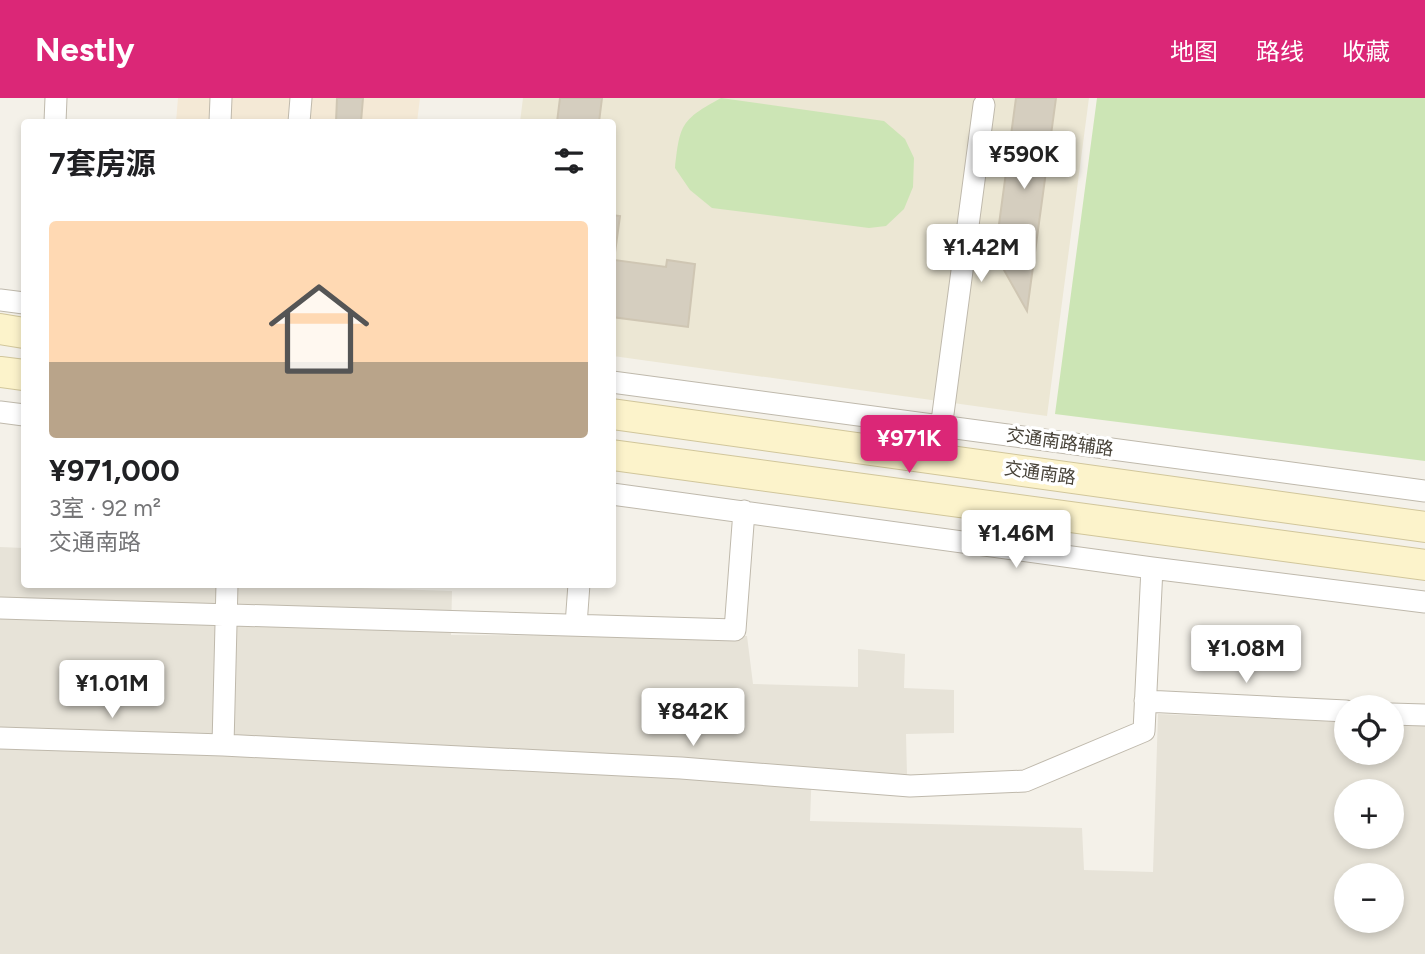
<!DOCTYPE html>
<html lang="zh">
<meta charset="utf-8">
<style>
:root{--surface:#fff;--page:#f2f2f2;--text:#202124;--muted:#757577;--accent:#db2777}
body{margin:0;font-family:Figtree,"Noto Sans SC",sans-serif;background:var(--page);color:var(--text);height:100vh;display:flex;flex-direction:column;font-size:26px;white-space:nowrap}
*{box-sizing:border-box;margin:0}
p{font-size:23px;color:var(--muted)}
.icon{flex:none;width:38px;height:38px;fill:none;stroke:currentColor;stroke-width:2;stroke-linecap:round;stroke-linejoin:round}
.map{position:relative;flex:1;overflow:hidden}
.sheet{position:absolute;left:21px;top:21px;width:595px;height:469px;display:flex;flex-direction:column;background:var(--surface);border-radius:7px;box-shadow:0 4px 10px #0003}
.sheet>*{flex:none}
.buttons{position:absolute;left:1334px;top:597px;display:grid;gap:14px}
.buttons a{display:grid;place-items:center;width:70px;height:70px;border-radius:50%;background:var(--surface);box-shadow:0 4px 10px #0003;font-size:35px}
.price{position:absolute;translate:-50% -60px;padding:0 16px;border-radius:7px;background:#fff;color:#222;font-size:23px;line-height:46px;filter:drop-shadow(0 2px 4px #0008)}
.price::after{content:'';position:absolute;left:50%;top:42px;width:21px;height:16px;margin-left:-10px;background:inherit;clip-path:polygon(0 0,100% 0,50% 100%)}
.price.on{background:var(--accent);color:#fff}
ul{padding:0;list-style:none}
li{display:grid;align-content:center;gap:14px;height:371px;padding:0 28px}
li span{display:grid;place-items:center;height:217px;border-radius:7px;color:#555}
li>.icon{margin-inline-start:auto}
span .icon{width:126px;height:126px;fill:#fffc;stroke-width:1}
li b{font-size:30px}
h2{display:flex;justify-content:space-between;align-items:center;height:84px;padding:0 28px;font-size:30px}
header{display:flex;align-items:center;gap:42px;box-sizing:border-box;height:98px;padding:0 35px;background:var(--accent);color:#fff}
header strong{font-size:33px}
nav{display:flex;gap:38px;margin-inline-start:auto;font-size:24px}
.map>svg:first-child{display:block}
.residential{fill:#e7e3d8;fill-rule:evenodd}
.commercial{fill:#f4e9d6}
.education{fill:#ece7d4}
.green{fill:#cce5b5}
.building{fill:#d5cebf;stroke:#cfc6b3;stroke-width:2}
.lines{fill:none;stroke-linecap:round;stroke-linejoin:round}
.minor-casing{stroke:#bfb9ac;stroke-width:23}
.secondary-casing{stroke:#d1c69b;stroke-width:32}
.minor{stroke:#fff;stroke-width:21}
.secondary{stroke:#fcf3cb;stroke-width:30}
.labels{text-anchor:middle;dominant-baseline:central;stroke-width:7;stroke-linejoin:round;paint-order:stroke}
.street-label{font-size:18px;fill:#474238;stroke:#fff}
</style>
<header>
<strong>Nestly</strong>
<nav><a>地图</a><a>路线</a><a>收藏</a></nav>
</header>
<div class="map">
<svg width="1425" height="856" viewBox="0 0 1425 856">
<rect width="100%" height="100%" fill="#f4f1e9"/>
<!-- residential -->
<path class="residential" d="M0 449 24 450V486H235L452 493 451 537 747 538 753 586 858 589V551L905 556 904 590 954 592V635L906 636 907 677 812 669 810 723 1082 730 1084 772 1153 774 1158 616 1346 624V654H1391V626L1425 627V856H0ZM1346 693H1391V738H1346ZM1346 777H1391V822H1346Z"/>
<!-- commercial -->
<path class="commercial" d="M178 0H420L417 24H176Z"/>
<!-- education -->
<path class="education" d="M523 0H1089L1047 318 613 258 612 24H520Z"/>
<!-- green -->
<path class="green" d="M721 0 884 23 905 41 914 60 913 89 904 111 886 128 869 130 712 110 690 92 675 70C680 26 681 22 721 0Z
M1097 0H1425V363L1055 316Z"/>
<!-- building -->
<path class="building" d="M337 0H363L361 24H336Z
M560 0H602L599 24H557Z
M1016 0H1056L1027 213 995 156Z
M612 117 620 118 614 162 666 169 667 162 695 166 688 229 612 219Z"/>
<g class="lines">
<defs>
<path id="minor" d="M55 24 56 0
M220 24 221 0
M299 24 301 0
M0 202 24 205
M612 284 1425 393
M0 314 24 317
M937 361 984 7
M612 396 1152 470 1425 504
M227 486 223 647 681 670 910 688 1025 683 1144 633 1152 470
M0 510 735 532 744 413
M576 527 579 486
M1145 603 1346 613
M1391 616 1425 617
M0 640 223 647"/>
<path id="secondary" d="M0 231 24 235
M0 274 24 277
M612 316 1425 429
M612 357 1425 467"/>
</defs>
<!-- minor casing -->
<use href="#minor" class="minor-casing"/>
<!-- secondary casing -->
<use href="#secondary" class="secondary-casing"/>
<!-- minor -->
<use href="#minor" class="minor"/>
<!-- secondary -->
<use href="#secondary" class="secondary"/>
</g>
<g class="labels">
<!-- street labels -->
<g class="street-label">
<text transform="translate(1060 344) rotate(8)">交通南路辅路</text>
<text transform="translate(1040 375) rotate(8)">交通南路</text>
</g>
</g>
</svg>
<div class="buttons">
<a><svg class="icon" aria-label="locate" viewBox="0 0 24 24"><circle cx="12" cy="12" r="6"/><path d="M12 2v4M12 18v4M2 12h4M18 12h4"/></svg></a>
<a>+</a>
<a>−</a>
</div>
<b class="price" style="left:1024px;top:93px">¥590K</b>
<b class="price" style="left:981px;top:186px">¥1.42M</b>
<b class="price on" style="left:909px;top:377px">¥971K</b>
<b class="price" style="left:1016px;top:472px">¥1.46M</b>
<b class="price" style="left:1246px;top:587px">¥1.08M</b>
<b class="price" style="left:112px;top:622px">¥1.01M</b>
<b class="price" style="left:693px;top:650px">¥842K</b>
<section class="sheet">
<h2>7套房源<svg class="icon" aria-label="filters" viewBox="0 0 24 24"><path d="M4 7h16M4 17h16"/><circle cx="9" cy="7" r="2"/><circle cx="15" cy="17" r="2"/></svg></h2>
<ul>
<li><span style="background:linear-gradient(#ffd9b3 65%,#b9a48a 0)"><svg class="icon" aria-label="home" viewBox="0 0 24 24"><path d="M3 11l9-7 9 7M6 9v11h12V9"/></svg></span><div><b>¥971,000</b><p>3室 · 92 m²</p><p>交通南路</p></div></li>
</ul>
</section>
</div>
